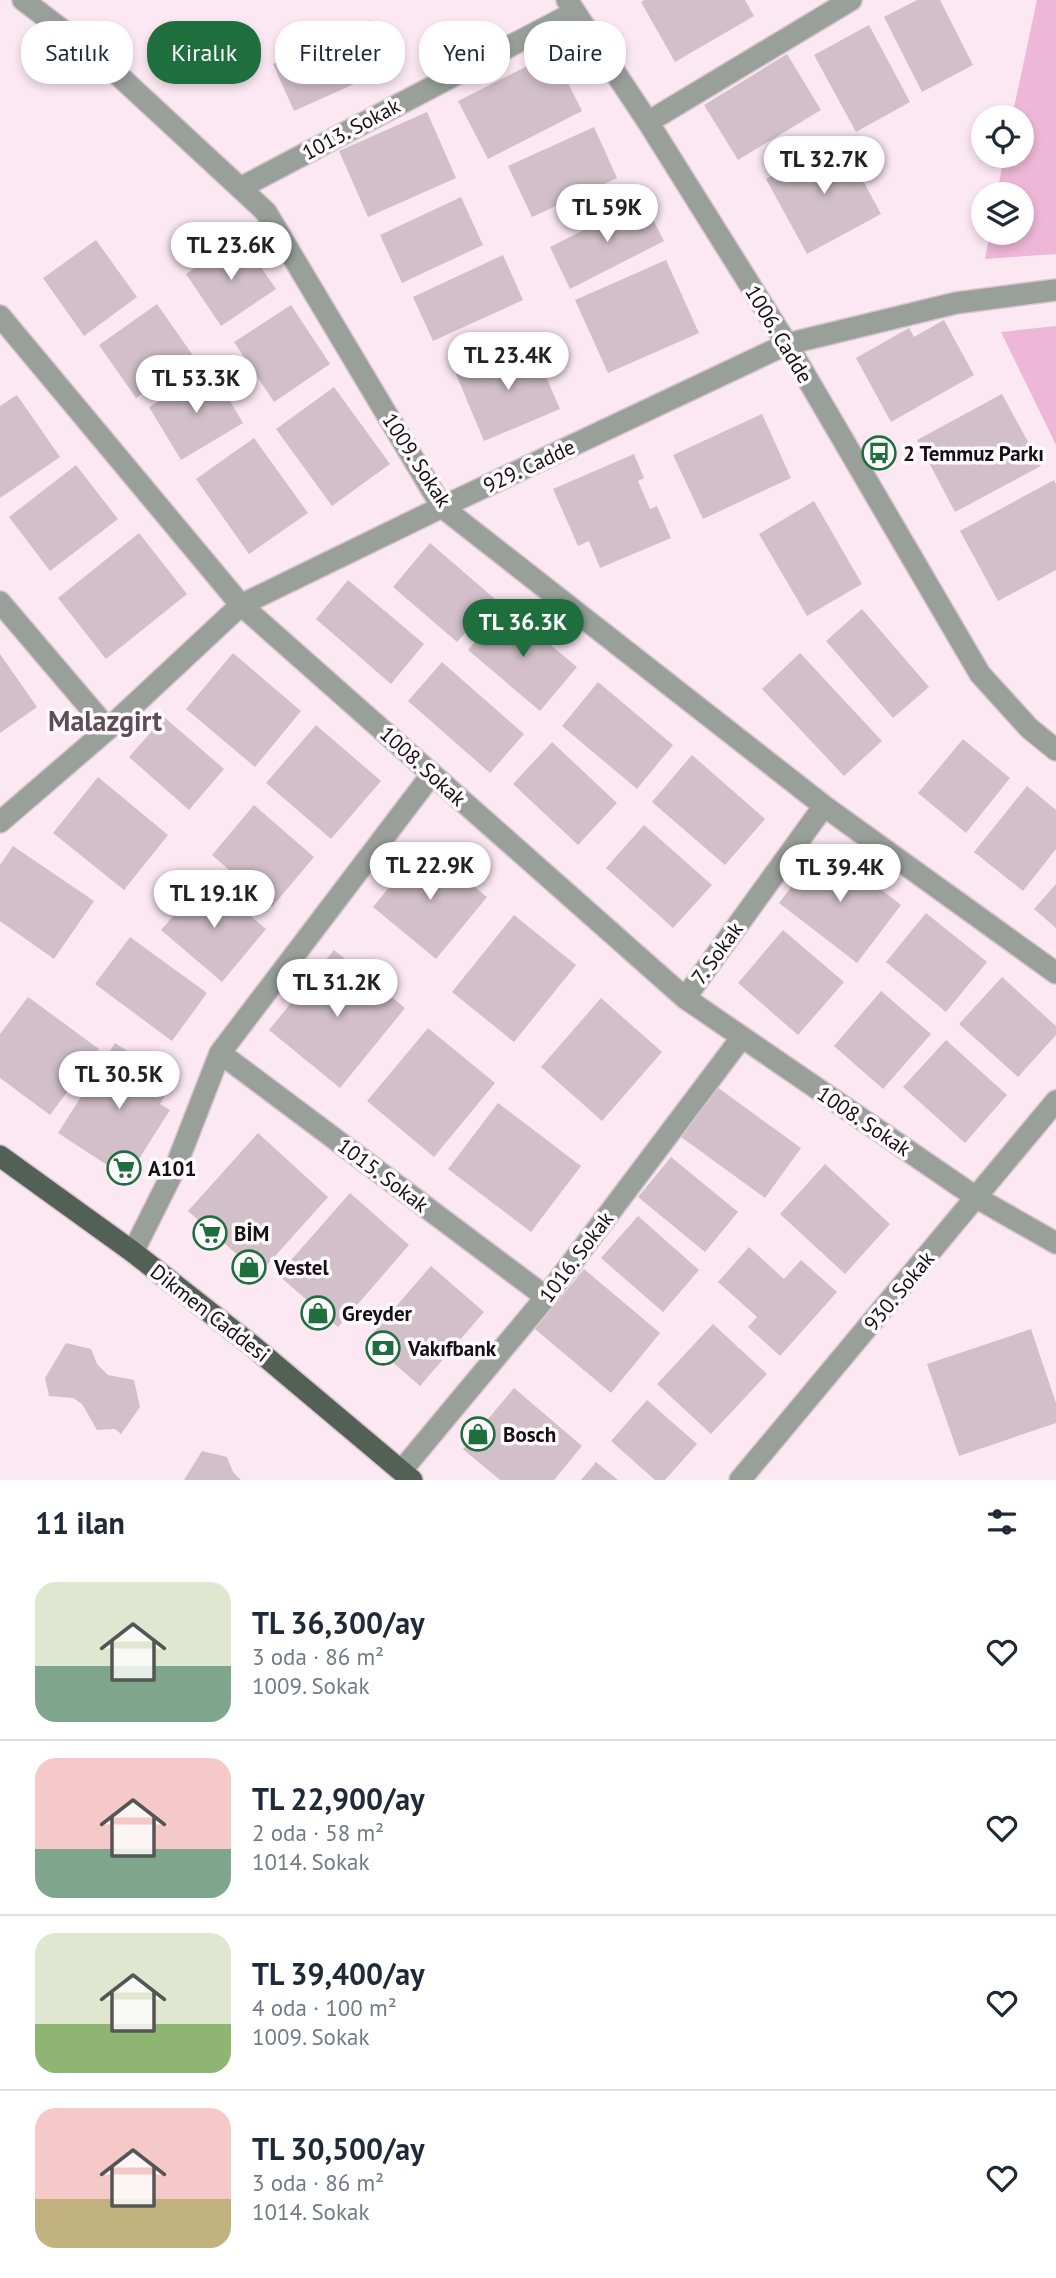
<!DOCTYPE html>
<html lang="tr">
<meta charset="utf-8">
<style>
:root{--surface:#fff;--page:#f2f2f3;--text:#1f2937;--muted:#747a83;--line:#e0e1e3;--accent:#1f6e3e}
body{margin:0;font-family:"PT Sans",sans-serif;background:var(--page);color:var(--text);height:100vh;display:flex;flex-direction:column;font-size:26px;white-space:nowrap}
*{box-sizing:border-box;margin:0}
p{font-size:23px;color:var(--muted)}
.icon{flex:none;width:38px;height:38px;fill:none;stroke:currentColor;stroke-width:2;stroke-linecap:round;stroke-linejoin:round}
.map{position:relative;height:1480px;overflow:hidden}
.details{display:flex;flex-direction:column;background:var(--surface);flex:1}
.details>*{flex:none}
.guide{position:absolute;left:21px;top:21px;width:700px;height:63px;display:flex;gap:14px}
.buttons{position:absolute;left:971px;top:105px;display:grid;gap:14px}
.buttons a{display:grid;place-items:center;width:63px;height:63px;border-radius:50%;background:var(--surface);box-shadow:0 4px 10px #0003;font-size:35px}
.price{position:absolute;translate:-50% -60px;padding:0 16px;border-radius:24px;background:#fff;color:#222;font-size:23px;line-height:46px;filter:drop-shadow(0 2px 4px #0008)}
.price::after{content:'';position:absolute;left:50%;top:42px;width:21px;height:16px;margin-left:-10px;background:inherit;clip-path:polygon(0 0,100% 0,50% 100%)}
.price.active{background:var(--accent);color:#fff}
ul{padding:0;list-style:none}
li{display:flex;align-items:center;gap:21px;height:175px;padding:0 35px}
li+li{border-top:2px solid var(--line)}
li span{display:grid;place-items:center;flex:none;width:196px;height:140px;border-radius:21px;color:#555}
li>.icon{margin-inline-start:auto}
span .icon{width:84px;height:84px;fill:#fffc;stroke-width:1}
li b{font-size:30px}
h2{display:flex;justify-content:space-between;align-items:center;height:84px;padding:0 35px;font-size:30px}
.chip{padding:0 24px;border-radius:28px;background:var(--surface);box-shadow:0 4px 10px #0003;font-size:24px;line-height:63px}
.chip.active{background:var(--accent);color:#fff}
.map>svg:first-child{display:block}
.green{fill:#eeb6d7}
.building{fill:#d2bfc9}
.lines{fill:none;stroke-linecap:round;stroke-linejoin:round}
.street-casing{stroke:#d7c5cf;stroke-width:24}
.primary-casing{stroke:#d7c5cf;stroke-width:24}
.street{stroke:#99a09a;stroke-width:21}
.primary{stroke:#536056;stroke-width:21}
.labels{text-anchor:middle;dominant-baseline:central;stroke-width:7;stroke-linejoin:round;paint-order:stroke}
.street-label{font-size:21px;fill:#160f13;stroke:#fffbfd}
.poi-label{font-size:21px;font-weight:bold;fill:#160f13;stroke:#fffbfd;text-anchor:start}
.district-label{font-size:28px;font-weight:bold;fill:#5d4d56;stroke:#fffbfd}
</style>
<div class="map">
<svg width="1056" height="1480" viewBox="0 0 1056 1480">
<rect width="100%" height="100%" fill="#fce8f3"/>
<!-- green -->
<path class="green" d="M1037 0H1056V254L985 259 990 233H1022V194H997L1004 156H1022V117H1012Z
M1056 326V445L1001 332Z"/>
<!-- building -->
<path class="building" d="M644 0H745L754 16 675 62 641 2Z
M917 0H940L973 65 922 92 884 17Z
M371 20 392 67 294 111 273 64Z
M869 25 910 102 856 132 814 55Z
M553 53 582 111 488 159 458 101Z
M787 54 821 110 738 160 704 105Z
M427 112 456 178 368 217 339 151Z
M594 127 617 178 532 217 508 166Z
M840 138 881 214 807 254 766 179Z
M461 197 483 245 402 283 380 235Z
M643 200 664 241 570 289 550 247Z
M240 237 276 289 221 326 186 274Z
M96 240 137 297 84 336 43 278Z
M503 255 523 300 433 341 413 297Z
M666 260 699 333 608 373 575 300Z
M157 304 194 357 136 398 99 345Z
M291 305 330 364 274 402 234 342Z
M944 320 974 375 891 422 856 358 909 328 914 337Z
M531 342 560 409 484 441 456 374Z
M211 369 243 423 181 460 149 407Z
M334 387 390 464 332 506 276 429Z
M1002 394 1041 466 955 512 917 440Z
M17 395 60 457 0 498V406Z
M762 414 791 478 703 519 673 455Z
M254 438 308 513 249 554 196 479Z
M634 454 644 478 638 481 650 509 657 506 671 538 600 568 589 541 578 546 553 489Z
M76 465 118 519 50 571 9 517Z
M1054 480 1056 484V570L998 601 960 531Z
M814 501 862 584 807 616 759 534Z
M139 533 187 594 106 659 58 598Z
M430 543 495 599 457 642 393 587Z
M348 580 424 644 391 684 316 619Z
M505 607 577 667 540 711 468 650Z
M862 609 929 687 893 718 826 641Z
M233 653 301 711 255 767 186 709Z
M800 653 882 741 844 776 762 689Z
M0 654 37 707 0 733Z
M442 662 524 734 490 773 408 701Z
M598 682 673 745 637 789 562 726Z
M164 717 224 769 189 810 129 757Z
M316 725 381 781 331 839 266 783Z
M963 739 1010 778 966 833 918 793Z
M552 742 617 803 578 845 513 784Z
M692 755 765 819 725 865 652 802Z
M98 777 168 835 124 890 53 833Z
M1027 786 1056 810V849L1023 891 974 852Z
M254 805 314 857 272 907 212 855Z
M644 825 712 885 673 928 606 868Z
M424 845 487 897 436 959 373 907Z
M824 845 901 905 857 963 779 903Z
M13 846 94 901 54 959 0 921V865Z
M206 878 266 929 222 982 161 930Z
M1056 884V928L1034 909Z
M926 913 987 962 946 1012 886 962Z
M514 915 576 965 514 1042 452 992Z
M783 930 844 982 798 1035 738 983Z
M130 937 207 993 172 1041 95 984Z
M334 950 405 1008 340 1088 269 1030Z
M1002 977 1056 1026V1035L1018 1077 959 1024Z
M881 991 931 1034 883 1089 834 1046Z
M28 997 99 1049 50 1115 0 1078V1034Z
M601 998 662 1052 602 1121 541 1067Z
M428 1028 495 1083 434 1157 367 1101Z
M946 1040 1007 1095 965 1143 903 1087Z
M115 1043 174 1081 160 1104 170 1110 127 1178 58 1133Z
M717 1087 801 1148 765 1198 681 1137Z
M498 1103 581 1166 531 1232 448 1169Z
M258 1133 328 1197 259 1274 188 1211Z
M671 1157 738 1212 705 1252 638 1197Z
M825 1164 890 1224 845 1274 780 1214Z
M350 1193 409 1245 338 1327 278 1275Z
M638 1216 699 1270 663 1312 601 1258Z
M749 1247 784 1279 801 1260 837 1292 780 1356 748 1327 757 1317 718 1282Z
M431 1266 484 1312 420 1386 367 1340Z
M584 1269 660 1333 611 1393 535 1329Z
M713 1324 767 1374 711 1434 657 1384Z
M1031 1329 1056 1403V1423L959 1456 927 1364Z
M66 1343 91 1349 97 1364 108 1375 134 1380 140 1407 121 1434 115 1429 97 1430 82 1404 73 1398 49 1396 45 1378Z
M514 1388 582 1446 554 1480H500L463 1449Z
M647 1400 697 1444 665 1480H655L611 1441Z
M202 1451 227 1457 233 1472 241 1480H184Z
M596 1462 618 1480H581Z"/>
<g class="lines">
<defs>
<path id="street" d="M23 0 102 60 266 212 442 507 824 806 1056 973
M567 0 648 122 787 344 980 674 1029 728 1056 750
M648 122 851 0
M240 188 575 12
M0 316 241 605 685 998 977 1198 1056 1243
M0 602 108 729
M0 822 108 729 241 605 442 507 787 344 956 303 1056 290
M685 998 824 806
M220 1053 546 1297
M133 1252 176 1166 220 1053 432 774
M402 1470 546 1297 742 1037
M740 1480 1056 1101"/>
<path id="primary" d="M0 1156 133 1252 254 1347 412 1480"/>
</defs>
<!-- street casing -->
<use href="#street" class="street-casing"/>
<!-- primary casing -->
<use href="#primary" class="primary-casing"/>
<!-- street -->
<use href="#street" class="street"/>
<!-- primary -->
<use href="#primary" class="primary"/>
</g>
<!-- icons -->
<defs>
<symbol id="bus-ring" viewBox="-11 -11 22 22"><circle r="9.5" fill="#fffbfd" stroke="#1f6e3e" stroke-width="1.5"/><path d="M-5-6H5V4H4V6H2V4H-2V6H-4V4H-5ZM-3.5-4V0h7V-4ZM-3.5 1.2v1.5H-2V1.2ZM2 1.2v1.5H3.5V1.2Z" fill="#1f6e3e"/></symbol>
<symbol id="supermarket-ring" viewBox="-11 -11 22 22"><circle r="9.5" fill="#fffbfd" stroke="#1f6e3e" stroke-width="1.5"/><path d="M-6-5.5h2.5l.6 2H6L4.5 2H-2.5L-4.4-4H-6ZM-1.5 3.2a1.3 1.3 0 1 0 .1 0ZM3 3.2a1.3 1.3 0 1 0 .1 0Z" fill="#1f6e3e"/></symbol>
<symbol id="shop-ring" viewBox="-11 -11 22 22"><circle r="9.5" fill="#fffbfd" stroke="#1f6e3e" stroke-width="1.5"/><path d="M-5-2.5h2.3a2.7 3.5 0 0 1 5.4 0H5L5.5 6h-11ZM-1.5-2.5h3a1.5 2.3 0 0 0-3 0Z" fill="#1f6e3e"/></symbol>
<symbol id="bank-ring" viewBox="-11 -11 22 22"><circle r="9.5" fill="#fffbfd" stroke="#1f6e3e" stroke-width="1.5"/><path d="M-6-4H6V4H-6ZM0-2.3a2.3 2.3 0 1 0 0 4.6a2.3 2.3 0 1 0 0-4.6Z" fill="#1f6e3e"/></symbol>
</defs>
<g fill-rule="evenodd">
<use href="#bus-ring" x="860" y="434" width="38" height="38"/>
<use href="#supermarket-ring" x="105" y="1149" width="38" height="38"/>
<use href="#supermarket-ring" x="191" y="1214" width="38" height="38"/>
<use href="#shop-ring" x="230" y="1248" width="38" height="38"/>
<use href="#shop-ring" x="299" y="1294" width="38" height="38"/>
<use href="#bank-ring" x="364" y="1329" width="38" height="38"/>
<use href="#shop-ring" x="459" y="1415" width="38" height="38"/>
</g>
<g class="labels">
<!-- street labels -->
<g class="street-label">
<text transform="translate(351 129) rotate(-28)">1013. Sokak</text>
<text transform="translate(779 334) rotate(59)">1006. Cadde</text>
<text transform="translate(417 460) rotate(57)">1009. Sokak</text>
<text transform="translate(529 466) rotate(-25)">929. Cadde</text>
<text transform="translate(423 766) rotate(42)">1008. Sokak</text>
<text transform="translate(717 953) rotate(-54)">7. Sokak</text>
<text transform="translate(864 1121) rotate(34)">1008. Sokak</text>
<text transform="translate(383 1175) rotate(37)">1015. Sokak</text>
<text transform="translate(576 1257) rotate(-53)">1016. Sokak</text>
<text transform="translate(899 1291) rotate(-50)">930. Sokak</text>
<text transform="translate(210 1313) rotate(38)">Dikmen Caddesi</text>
</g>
<!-- poi labels -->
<g class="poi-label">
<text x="903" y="453">2 Temmuz Parkı</text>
<text x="148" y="1168">A101</text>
<text x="234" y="1233">BİM</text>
<text x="274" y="1267">Vestel</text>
<text x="342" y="1313">Greyder</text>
<text x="408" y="1348">Vakıfbank</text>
<text x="503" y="1434">Bosch</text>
</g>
<!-- district labels -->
<g class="district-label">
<text x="105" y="720">Malazgirt</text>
</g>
</g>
</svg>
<div class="buttons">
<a><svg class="icon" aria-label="locate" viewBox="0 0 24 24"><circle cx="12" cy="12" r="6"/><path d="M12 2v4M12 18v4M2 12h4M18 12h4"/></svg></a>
<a><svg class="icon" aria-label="layers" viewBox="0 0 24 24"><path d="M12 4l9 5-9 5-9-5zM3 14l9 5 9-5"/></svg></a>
</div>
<b class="price" style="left:824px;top:196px">TL 32.7K</b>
<b class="price" style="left:607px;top:244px">TL 59K</b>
<b class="price" style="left:231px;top:282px">TL 23.6K</b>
<b class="price" style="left:508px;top:392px">TL 23.4K</b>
<b class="price" style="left:196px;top:415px">TL 53.3K</b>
<b class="price active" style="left:523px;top:659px">TL 36.3K</b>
<b class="price" style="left:430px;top:902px">TL 22.9K</b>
<b class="price" style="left:840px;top:904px">TL 39.4K</b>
<b class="price" style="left:214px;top:930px">TL 19.1K</b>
<b class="price" style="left:337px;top:1019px">TL 31.2K</b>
<b class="price" style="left:119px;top:1111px">TL 30.5K</b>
<div class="guide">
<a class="chip">Satılık</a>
<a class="chip active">Kiralık</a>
<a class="chip">Filtreler</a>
<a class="chip">Yeni</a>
<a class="chip">Daire</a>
</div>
</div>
<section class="details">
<h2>11 ilan<svg class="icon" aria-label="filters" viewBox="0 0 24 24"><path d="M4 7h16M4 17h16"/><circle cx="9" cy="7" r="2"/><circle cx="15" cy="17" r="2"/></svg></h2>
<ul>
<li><span style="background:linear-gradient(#dfe7d0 60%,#7fa58c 0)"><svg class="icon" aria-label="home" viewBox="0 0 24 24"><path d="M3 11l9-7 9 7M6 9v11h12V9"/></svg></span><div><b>TL 36,300/ay</b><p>3 oda · 86 m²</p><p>1009. Sokak</p></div><svg class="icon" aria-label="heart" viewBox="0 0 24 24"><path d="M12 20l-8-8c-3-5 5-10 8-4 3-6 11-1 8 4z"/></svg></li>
<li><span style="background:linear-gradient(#f6c9c9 65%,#7fa58c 0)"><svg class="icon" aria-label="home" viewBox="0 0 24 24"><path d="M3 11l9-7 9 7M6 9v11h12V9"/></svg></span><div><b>TL 22,900/ay</b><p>2 oda · 58 m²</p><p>1014. Sokak</p></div><svg class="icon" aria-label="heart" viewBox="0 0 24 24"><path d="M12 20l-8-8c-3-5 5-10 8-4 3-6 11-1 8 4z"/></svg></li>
<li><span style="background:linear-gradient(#dfe7d0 65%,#8fb573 0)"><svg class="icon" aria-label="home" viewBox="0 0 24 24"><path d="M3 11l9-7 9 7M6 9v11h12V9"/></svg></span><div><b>TL 39,400/ay</b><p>4 oda · 100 m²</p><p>1009. Sokak</p></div><svg class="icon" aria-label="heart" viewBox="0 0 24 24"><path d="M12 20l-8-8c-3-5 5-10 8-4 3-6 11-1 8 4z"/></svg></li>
<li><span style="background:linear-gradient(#f6c9c9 65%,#c2b280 0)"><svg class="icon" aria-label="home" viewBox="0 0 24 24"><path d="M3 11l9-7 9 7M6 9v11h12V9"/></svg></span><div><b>TL 30,500/ay</b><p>3 oda · 86 m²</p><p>1014. Sokak</p></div><svg class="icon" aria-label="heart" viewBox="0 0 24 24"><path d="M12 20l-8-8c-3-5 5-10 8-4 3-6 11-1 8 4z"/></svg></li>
</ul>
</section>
